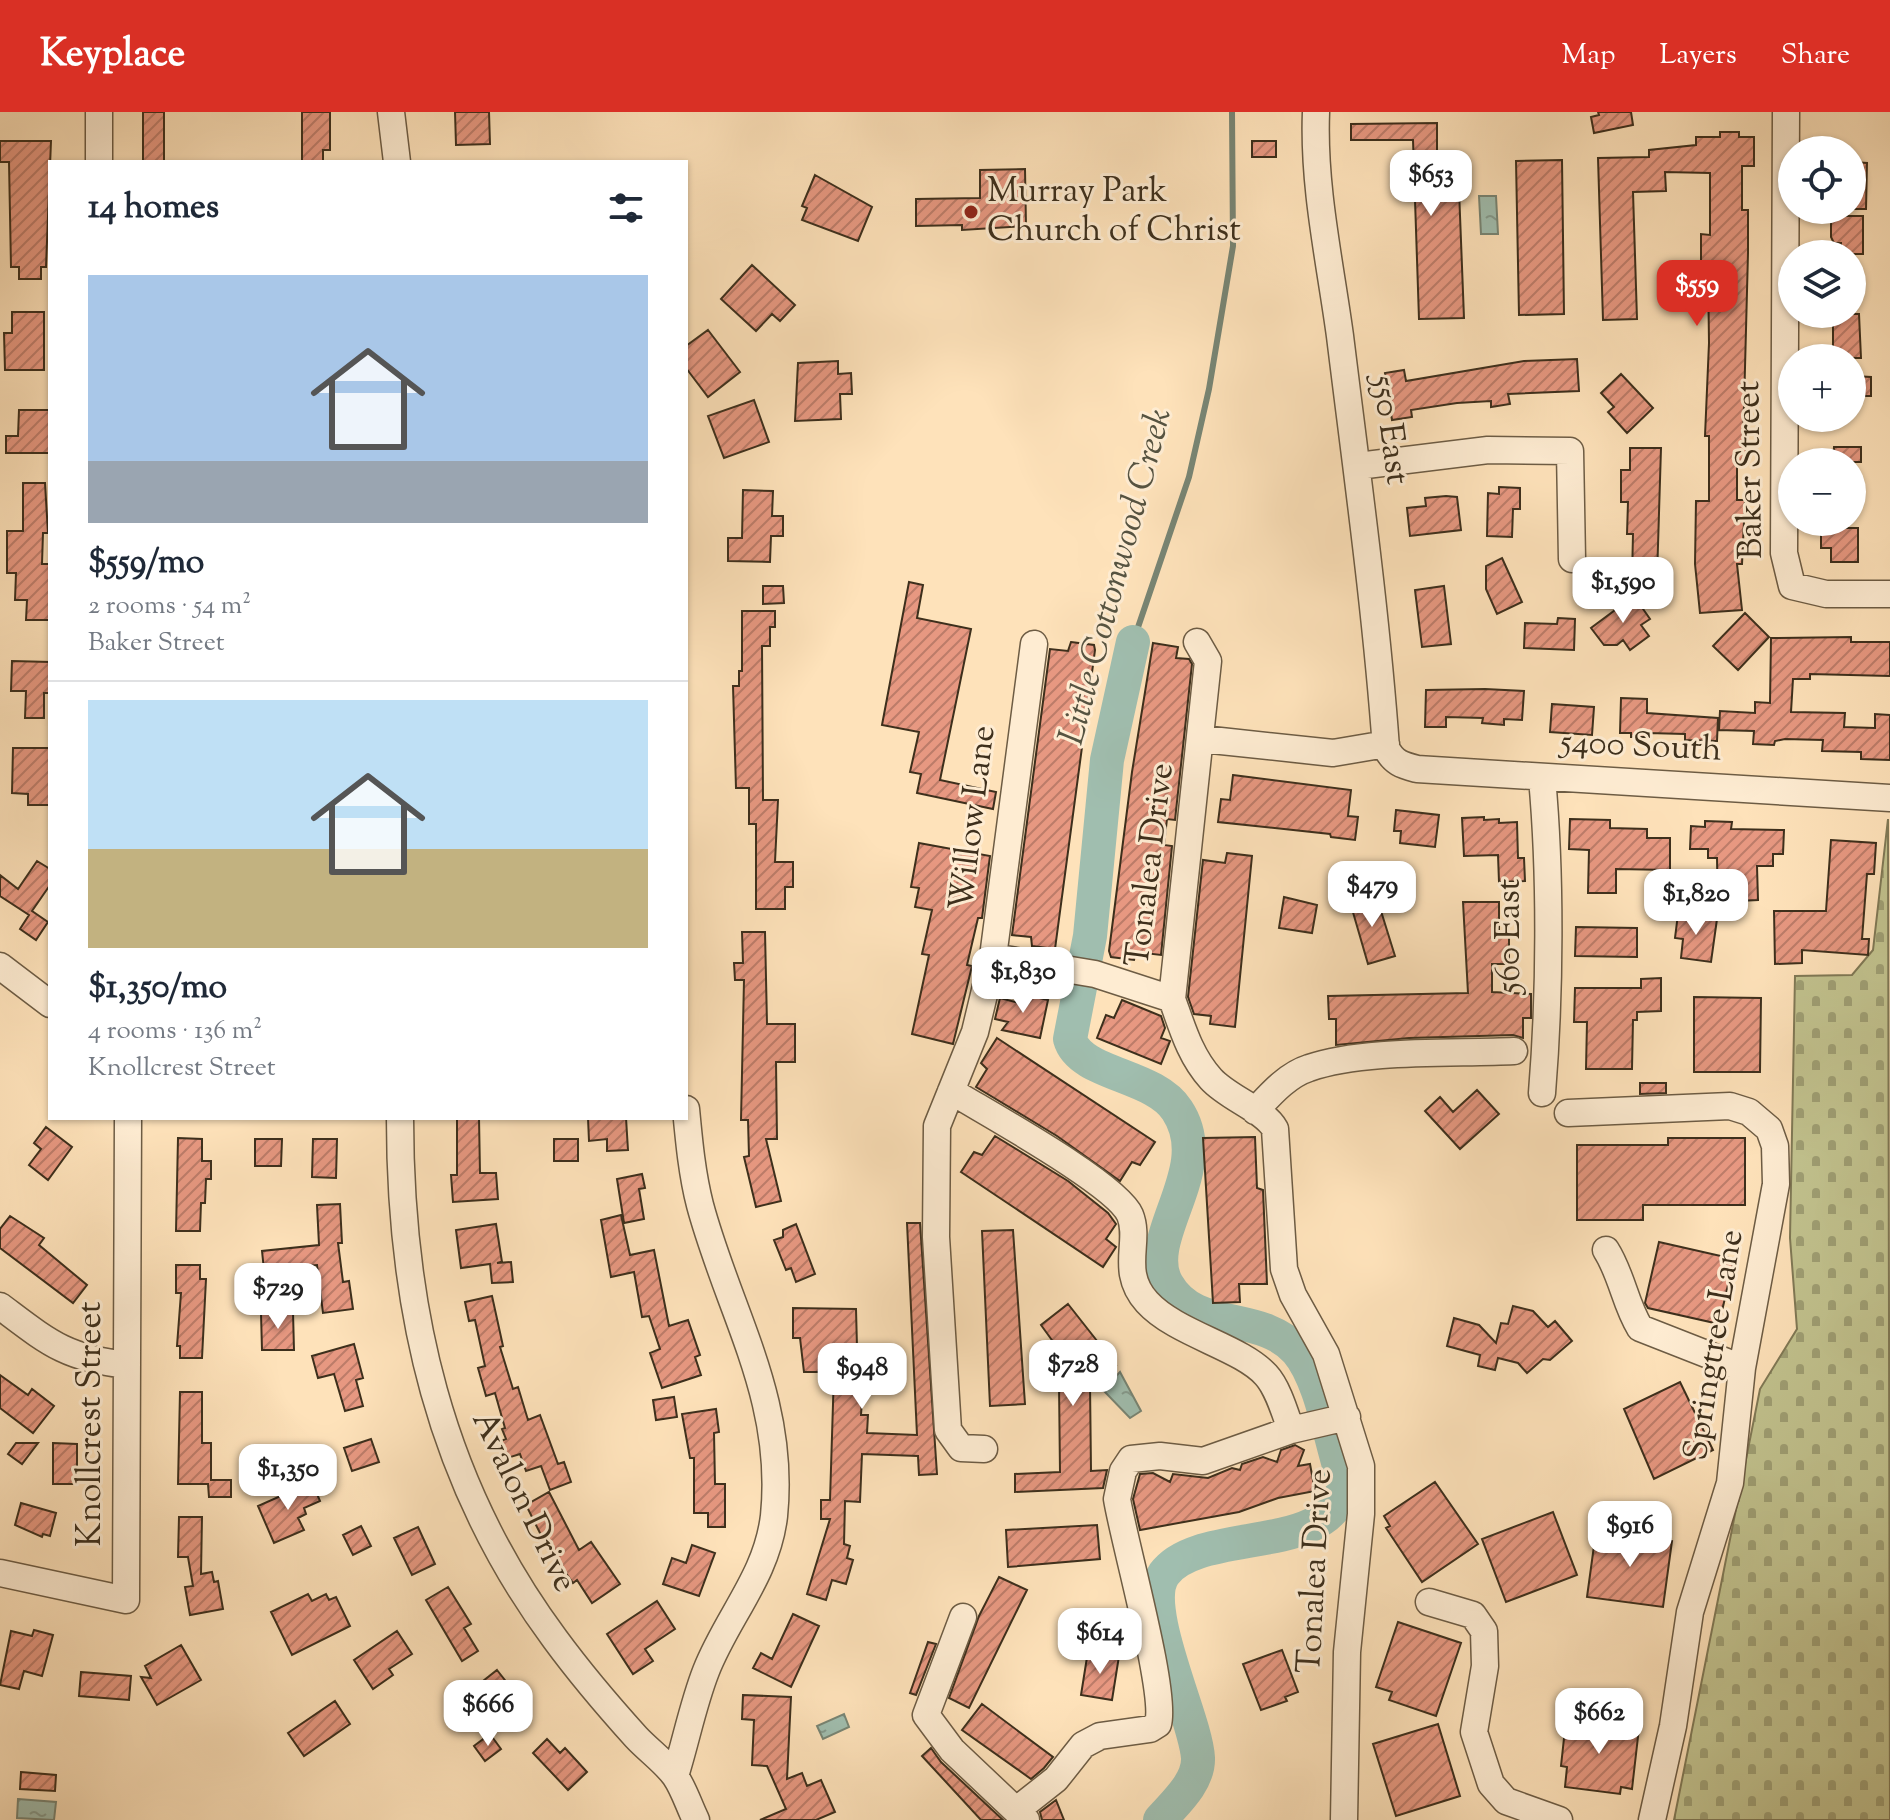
<!DOCTYPE html>
<meta charset="utf-8">
<style>
:root{--surface:#fff;--page:#f2f2f3;--text:#1f2937;--muted:#747a83;--line:#e0e1e3;--accent:#d93025}
body{margin:0;font-family:"Sorts Mill Goudy",serif;background:var(--page);color:var(--text);height:100vh;display:flex;flex-direction:column;font-size:30px;white-space:nowrap}
*{box-sizing:border-box;margin:0}
p{font-size:26px;color:var(--muted)}
.icon{flex:none;width:44px;height:44px;fill:none;stroke:currentColor;stroke-width:2;stroke-linecap:round;stroke-linejoin:round}
.map{position:relative;flex:1;overflow:hidden}
.side{position:absolute;left:48px;top:48px;width:640px;height:960px;display:flex;flex-direction:column;background:var(--surface);border-radius:0px;box-shadow:0 2px 6px #0004}
.side>*{flex:none}
.buttons{position:absolute;left:1778px;top:24px;display:grid;gap:16px}
.buttons a{display:grid;place-items:center;width:88px;height:88px;border-radius:50%;background:var(--surface);box-shadow:0 2px 6px #0004;font-size:40px}
.price{position:absolute;translate:-50% -68px;padding:0 18px;border-radius:16px;background:#fff;color:#222;font-size:26px;line-height:52px;filter:drop-shadow(0 2px 4px #0008)}
.price::after{content:'';position:absolute;left:50%;top:48px;width:24px;height:18px;margin-left:-12px;background:inherit;clip-path:polygon(0 0,100% 0,50% 100%)}
.price.selected{background:var(--accent);color:#fff}
ul{padding:0;list-style:none}
li{display:grid;align-content:center;gap:16px;height:424px;padding:0 40px}
li+li{border-top:2px solid var(--line)}
li span{display:grid;place-items:center;height:248px;border-radius:0px;color:#555}
li>.icon{margin-inline-start:auto}
span .icon{width:144px;height:144px;fill:#fffc;stroke-width:1}
li b{font-size:34px}
h2{display:flex;justify-content:space-between;align-items:center;height:96px;padding:0 40px;font-size:34px}
header{display:flex;align-items:center;gap:48px;box-sizing:border-box;height:112px;padding:0 40px;background:var(--accent);color:#fff}
header strong{font-size:38px}
nav{display:flex;gap:44px;margin-inline-start:auto;font-size:28px}
.map>svg:first-child{display:block}
.cemetery{fill:url(#cemetery-stones);stroke:#807956;stroke-width:2}
.water{fill:url(#water-ripples);stroke:#788574;stroke-width:2}
.lines{fill:none;stroke-linecap:round;stroke-linejoin:round}
.stream{stroke:#788574;stroke-width:6}
.river{stroke:#a0beaf;stroke-width:34}
.building{fill:url(#building-hatch);stroke:#3d2f1c;stroke-width:2}
.minor-casing{stroke:#6d5c44;stroke-width:29}
.minor{stroke:#feecd2;stroke-width:26}
.poi-dot{fill:#8f2418;stroke:#feecd2;stroke-width:3}
.labels{text-anchor:middle;dominant-baseline:central;stroke-width:6;stroke-linejoin:round;paint-order:stroke}
.poi-label{font-size:34px;fill:#3d2f1c;stroke:#feecd2;text-anchor:start}
.street-label{font-size:34px;fill:#3d2f1c;stroke:#feecd2}
.water-label{font-size:36px;font-style:italic;fill:#565341;stroke:#feecd2}
</style>
<header>
<strong>Keyplace</strong>
<nav><a>Map</a><a>Layers</a><a>Share</a></nav>
</header>
<div class="map">
<svg width="1890" height="1708" viewBox="0 0 1890 1708">
<defs>
<pattern id="cemetery-stones" width="16" height="16" patternUnits="userSpaceOnUse" patternTransform="scale(2)"><rect width="16" height="16" fill="#c2c38f"/><path d="M2 7V4a2 2 0 0 1 4 0v3zM10 15v-3a2 2 0 0 1 4 0v3z" fill="#9f9f74"/></pattern>
<pattern id="water-ripples" width="26" height="14" patternUnits="userSpaceOnUse" patternTransform="scale(2)"><rect width="26" height="14" fill="#a0beaf"/><path d="M2 4q2-2 4 0t4 0M15 11q2-2 4 0t4 0" fill="none" stroke="#849b8e"/></pattern>
<pattern id="building-hatch" width="6" height="6" patternUnits="userSpaceOnUse" patternTransform="scale(2)"><rect width="6" height="6" fill="#e79881"/><path d="M-1 1l2-2M0 6l6-6M5 7l2-2" fill="none" stroke="#bc7c69"/></pattern>
</defs>
<rect width="100%" height="100%" fill="#fee2ba"/>
<filter id="stains"><feTurbulence type="fractalNoise" baseFrequency=".0025" numOctaves="4"/><feColorMatrix values="0 0 0 0 .2 0 0 0 0 .09 0 0 0 0 .02 0 0 0 .5 -.17"/></filter>
<radialGradient id="worn" r=".72"><stop offset=".6" stop-color="#630" stop-opacity="0"/><stop offset="1" stop-color="#630" stop-opacity=".3"/></radialGradient>
<!-- cemetery -->
<path class="cemetery" d="M1888 707 1890 1708H1674L1760 1277 1797 1217 1790 1126 1795 864 1852 863 1873 838Z"/>
<!-- water -->
<path class="water" d="M1479 84H1496L1498 122H1481Z
M1120 1260 1141 1299 1130 1306 1103 1278Z
M844 1602 849 1615 823 1627 817 1614Z
M18 1687 56 1690 54 1708 17 1706Z"/>
<g class="lines">
<!-- stream -->
<path class="stream" d="M1133 530 1189 365 1209 277 1233 134 1232 0"/>
<!-- river -->
<path class="river" d="M1133 530 1107 648 1090 824 1070 927C1080 963 1154 962 1177 998 1217 1058 1140 1125 1167 1172 1195 1222 1261 1198 1297 1239 1322 1268 1331 1333 1344 1370 1337 1446 1199 1413 1164 1462 1140 1496 1196 1606 1198 1646 1199 1670 1175 1691 1160 1708"/>
</g>
<!-- building -->
<path class="building" d="M143 0H164V50H143Z
M302 0H330V38H323V50H302Z
M455 0H489L490 32 456 33Z
M1598 0H1631L1633 13 1594 21 1591 5 1599 3Z
M1437 11V53L1458 52 1464 206 1419 207 1413 28H1351V12Z
M1720 20H1739V25H1754V54H1742V98H1748V141L1743 332H1746V352L1737 351V388H1745L1742 452H1737L1742 498 1700 501 1695 452 1696 389H1709V324H1705L1709 231 1708 157H1701V122L1710 123V61L1665 60 1666 79 1633 80 1637 207 1603 208 1598 46 1649 45V38L1696 33V25H1720Z
M0 29H51L46 155H41V167H19V155H11L9 50H0Z
M1252 29H1276V45H1252Z
M1562 48 1564 202 1519 203 1516 49Z
M1852 50 1867 51 1866 97H1852Z
M1025 57 1026 114 962 118V113L916 114V87L980 86V58Z
M815 63 872 95 858 129 802 108 807 96 802 94Z
M1831 104H1863V142H1841V131H1834L1831 125Z
M752 153 795 193 780 209 772 202 756 219 721 187Z
M12 200H44V258H5L4 221H12Z
M1833 202H1859L1861 246H1833Z
M708 218 740 260 708 285 686 256V234Z
M1577 247 1579 279 1508 282 1510 292 1491 295V289L1457 291 1411 298 1412 305 1392 308 1385 261 1404 258 1406 269 1524 249Z
M838 249V262L851 261 852 282H840L841 307 795 309 798 251Z
M1621 262 1653 296 1627 321 1608 300 1614 295 1601 281Z
M1852 264 1871 265V284H1852Z
M754 288 769 330 724 346 708 304Z
M19 298H50V341H6V324H18Z
M1834 335H1861V350H1833Z
M1630 336H1661L1657 466H1632L1633 422H1627L1628 390H1621V358H1630Z
M23 371H45L48 421H43L42 452H50L49 508H26L27 488H15L16 461H7V419H23Z
M1499 375 1520 376V397H1513L1512 425 1487 424 1488 381 1499 382Z
M743 378 773 379 772 404H783V424H771L770 450 728 449V426H742Z
M1446 384 1457 385 1461 418 1410 424 1407 396 1426 394 1425 386Z
M1821 416H1858V450H1831V436H1821Z
M1502 446 1522 490 1497 502 1486 477V454Z
M909 470 923 473 917 506 971 517 940 668 996 680 993 697 917 681 921 662 910 660 919 620 882 613Z
M763 474H783L784 491 763 492Z
M1444 474 1451 532 1422 535 1415 478Z
M1634 484 1650 507 1641 513 1649 524 1630 538 1623 528 1617 533H1604L1591 516Z
M742 499H775V515H770V534H762L763 688H778L775 750H793V775H785V797H756V712H749V676H736L733 574H739V559H742Z
M1745 501 1769 525 1738 558 1713 534Z
M1558 506 1575 507 1574 538 1524 536 1525 511 1557 512Z
M1851 525V530H1890V564L1810 562V567H1793L1791 600 1845 601 1844 615 1875 616V602L1890 603V648L1861 647V640L1822 639 1823 628 1785 627 1775 629 1774 633 1753 632 1754 619 1719 618 1720 599 1755 601V590L1770 591 1771 526Z
M1071 530 1094 533 1095 538 1055 837 1032 834 1031 825 1012 823 1050 537 1068 539Z
M1153 531 1178 535 1176 546 1189 547 1192 552 1175 708 1167 707 1164 733 1172 734 1161 843 1136 840 1134 848 1111 845 1109 839 1132 660Z
M12 549 50 550 49 581H44V606H25L26 579H11Z
M1485 577 1524 579 1522 608 1504 607V613L1482 611 1483 606 1446 605V615H1425L1426 578Z
M1621 586 1647 587V601L1718 606 1717 629 1685 628V622L1648 621V625H1631V621H1620Z
M1552 592 1594 595 1592 623 1550 620Z
M13 636H50V693H28V682L12 681Z
M1233 663 1351 678 1348 704 1358 705 1355 728 1331 725 1330 722 1218 710 1221 687 1230 688Z
M1396 698 1439 703 1435 735 1400 731 1401 719H1394Z
M1484 705V708L1499 707V711L1517 710 1518 746H1524L1525 769 1499 770 1498 743 1464 744 1462 706Z
M1570 707 1610 708V716L1647 717V726H1670V758L1616 757V781H1588L1589 738 1569 737Z
M1705 709 1732 710 1731 717 1784 718 1783 742H1773V754H1757L1758 788 1737 789V799H1718L1717 746H1708V737H1690L1691 714 1705 715Z
M1831 728 1876 731 1874 762H1867L1862 827H1869L1868 843 1802 838V851L1775 852 1774 799H1826Z
M919 731 990 744 982 806H978L967 853 972 854 953 932 912 922 929 843 922 842 932 798 915 795 919 776 911 775Z
M1227 741 1252 744 1235 915 1210 912 1211 904 1194 902 1188 885 1203 748 1225 751Z
M37 749 50 757V773L32 799 48 810 36 828 20 817 29 803 0 784V763L18 777Z
M1376 783 1395 844 1368 852 1350 790Z
M1284 785 1317 793 1312 821 1279 816Z
M1463 790H1499V821H1509V852H1492V880L1531 882V906H1523V926L1513 923 1409 926 1336 933V907H1329L1328 884 1468 881Z
M1678 802 1717 807 1711 850 1681 846 1683 827 1675 826Z
M1576 815 1637 816V845L1575 844Z
M742 820H765L767 912H795V950H776L777 1027H766L781 1089 756 1095 744 1045 749 1044 748 1008H741L744 868H735L734 851H743Z
M1661 866V899L1637 900V908H1633L1632 957H1586L1587 910H1574L1575 876H1641V867Z
M1022 882 1048 888 1040 926 1002 918 1008 910 995 907 1000 886 1019 891Z
M1694 885 1761 886 1760 960H1694Z
M1122 888 1161 904 1165 916 1161 926 1170 929 1161 952 1097 926 1106 903 1114 906Z
M997 926 1155 1030 1140 1053 1132 1050 1120 1069 1057 1024 976 975 987 957 981 951Z
M1640 971H1666V981L1640 982Z
M1477 978 1499 1002 1460 1037 1425 999 1440 985 1453 1000Z
M457 1006H479L480 1061H496L498 1087 453 1090 451 1063H457Z
M588 1006H626L628 1038 607 1039V1027L589 1029Z
M46 1015 72 1035 48 1068 29 1053 41 1037 34 1031Z
M995 1024 1068 1069 1108 1101 1116 1112 1106 1127 1116 1135 1103 1155 961 1060 974 1040 982 1043Z
M1255 1025 1257 1076 1263 1078 1267 1172H1239L1240 1190 1213 1191 1203 1026Z
M178 1026 202 1027V1049H211V1067H206L205 1091H201L200 1119H176Z
M1668 1026H1745V1093H1643V1108H1577V1033H1668Z
M255 1027H282L281 1054H255Z
M313 1027H337L336 1066 312 1065Z
M554 1027H578V1049H554Z
M642 1062 645 1076 639 1077 644 1107 624 1111 617 1067Z
M340 1092 342 1131H338L343 1170 349 1169 353 1197 323 1201 317 1153 264 1158 262 1139 319 1133 317 1093Z
M621 1103 630 1143 654 1138 669 1214 688 1208 700 1243 695 1245 701 1263 662 1276 650 1241 660 1237 649 1204 642 1205 634 1160 611 1165 601 1108Z
M10 1104 44 1126 39 1133 87 1173 73 1191 0 1136V1117Z
M907 1111H920L937 1362 919 1363 918 1344 862 1342 860 1390 845 1389 844 1432 850 1434 847 1446 853 1448 846 1472 832 1468 826 1488 807 1482 830 1407H821V1388H830L834 1260H804L800 1226H793V1196L856 1197 858 1273H863L861 1303H868L867 1321 917 1323Z
M496 1112 502 1150 497 1151 511 1150 513 1170 492 1171 490 1152 461 1156 456 1118Z
M796 1112 815 1162 796 1170 791 1156 786 1158 774 1128 783 1125V1118Z
M1013 1118 1025 1292 990 1294 982 1119Z
M1659 1130 1734 1147 1719 1212 1648 1196 1645 1191Z
M176 1153H200V1167H206L202 1246H180V1234H177L181 1181H176Z
M492 1184 503 1234 500 1235 513 1277 518 1275 528 1308 540 1303 558 1352 564 1350 571 1370 550 1378 541 1354 526 1359 520 1342 507 1346 501 1329 506 1327 502 1317 505 1316 495 1281 486 1284 478 1256 485 1254 475 1208 469 1209 465 1190Z
M1068 1192 1116 1253 1090 1272 1091 1359 1107 1358 1103 1376 1015 1380V1362L1060 1360 1059 1272 1083 1271 1041 1213Z
M1513 1194 1533 1199 1548 1215 1555 1209 1572 1229 1550 1248 1543 1247 1527 1261 1518 1251 1498 1246 1495 1258 1478 1254 1480 1243 1447 1234 1454 1206 1479 1213 1496 1231 1501 1211 1508 1212Z
M293 1200 294 1238H262L261 1201Z
M354 1232 363 1266 356 1268 363 1294 345 1299 334 1262 318 1266 312 1244Z
M0 1263 28 1283 32 1277 54 1294 33 1321 0 1296Z
M1680 1270 1713 1338 1654 1367 1624 1297Z
M180 1280H202V1331H211V1368H231V1385H209L208 1372H178Z
M674 1285 677 1305 656 1308 653 1288Z
M716 1297 719 1320 714 1321 715 1372H725V1415H708V1401H694V1346H690L682 1302Z
M371 1327 379 1350 352 1359 344 1336Z
M16 1331H38L22 1352 8 1342Z
M53 1331 77 1332V1372H53Z
M1295 1333 1304 1338 1298 1354 1310 1352 1315 1379 1278 1386 1239 1400 1140 1418 1133 1387 1140 1362 1153 1361 1170 1370 1173 1362 1208 1366 1232 1356 1240 1358 1242 1352 1263 1345 1277 1350 1281 1338Z
M312 1370 320 1389 304 1396 306 1402 298 1406 304 1418 274 1431 258 1394Z
M1435 1370 1478 1432 1422 1470 1386 1416 1390 1414 1384 1404Z
M549 1380 579 1438 591 1430 620 1472 592 1491 577 1468 573 1471 546 1433 526 1393Z
M21 1391 56 1401 50 1424 43 1422 42 1425 15 1413Z
M1553 1400 1577 1463 1506 1490 1482 1427Z
M179 1405H202L201 1462 212 1460 214 1470 218 1469 223 1497 190 1503 185 1475 193 1474 188 1445H178Z
M1097 1413 1100 1447 1008 1455 1006 1418Z
M361 1414 371 1434 353 1443 343 1423Z
M418 1415 435 1452 412 1463 394 1426Z
M1596 1419 1672 1429 1663 1495 1587 1485Z
M692 1433 715 1441 699 1484 663 1472 672 1446 686 1451Z
M999 1465 1027 1478 969 1596 949 1586 979 1504Z
M448 1475 471 1512 464 1516 478 1539 462 1549 426 1488Z
M308 1482 312 1489 326 1482 329 1488 336 1485 350 1514 292 1543 271 1500Z
M657 1489 675 1517 645 1537 653 1549 633 1562 607 1522Z
M793 1502 819 1514 791 1575 753 1556 761 1541 772 1547Z
M1398 1510 1461 1531 1436 1604 1389 1588 1392 1580 1376 1575Z
M34 1518 53 1523 42 1564 24 1559 19 1577 0 1573 11 1519 32 1524Z
M397 1519 412 1542 389 1557 393 1563 373 1577 354 1548Z
M928 1530 936 1532 916 1583 910 1581Z
M181 1533 201 1568 157 1593 141 1565 151 1566 145 1554Z
M1282 1538 1298 1580 1285 1585 1287 1589 1261 1598 1243 1552Z
M1088 1539 1119 1544 1112 1588 1081 1583Z
M497 1558 525 1594 501 1613 473 1577Z
M81 1560 131 1564 129 1588 79 1584Z
M743 1583 791 1585 787 1667 802 1661 807 1674 821 1668 835 1700 816 1708H760L786 1697 767 1654 752 1653 754 1608 742 1607Z
M335 1589 350 1612 304 1644 288 1621Z
M982 1592 1053 1645 1044 1656 1031 1667 962 1618Z
M1566 1608 1639 1616 1632 1677 1621 1675 1620 1682 1565 1675 1567 1655 1561 1654Z
M1438 1612 1460 1684 1396 1704 1373 1632Z
M490 1622 501 1637 485 1649 474 1634Z
M547 1627 560 1641 565 1636 587 1660 568 1678 533 1641Z
M931 1636 941 1650 1003 1708H981L922 1644Z
M21 1660 56 1663 55 1679 20 1677Z
M1056 1688 1064 1708H1042L1040 1700Z"/>
<g class="lines">
<defs>
<path id="minor" d="M391 0 397 50
M1316 0C1313 75 1330 150 1340 224 1357 362 1376 498 1386 636 1394 651 1402 653 1417 657L1890 686
M1786 0 1784 441 1792 474 1826 482H1890
M99 50V0
M1358 354 1488 338 1570 339 1572 447
M1197 530 1208 549 1172 887C1182 915 1190 944 1211 967 1228 986 1265 998 1275 1017L1284 1157 1293 1183 1326 1242 1361 1354V1402L1347 1540 1344 1708
M1202 627 1333 641 1386 632
M1542 666C1551 764 1550 883 1542 981
M993 845 1095 862 1172 887
M0 854 50 892
M951 979C985 1000 1117 1072 1130 1103 1141 1130 1119 1159 1147 1190 1176 1222 1241 1235 1266 1263 1278 1276 1285 1301 1291 1318L1203 1349 1160 1344 1131 1347 1123 1359 1117 1387C1124 1430 1167 1581 1158 1612L1150 1617 1100 1624 1083 1633 1056 1667 1018 1697
M1255 999C1270 983 1287 963 1309 956 1364 937 1454 942 1514 939
M1568 1001 1730 994 1749 1000 1769 1017 1775 1034 1776 1072 1742 1256 1730 1371 1690 1500 1673 1614 1652 1708
M400 1006C400 1196 439 1371 555 1527 580 1561 608 1594 636 1625 648 1638 665 1650 675 1664 684 1677 689 1694 696 1708
M1606 1138C1622 1163 1625 1192 1640 1216L1742 1256
M0 1194C48 1230 65 1246 127 1253
M1291 1318 1347 1305
M984 1337 961 1336 948 1318 936 1125 937 1014 975 920 993 845 1034 532
M0 1461 126 1488 128 1006
M1429 1490 1473 1503 1484 1519 1485 1554 1474 1620 1491 1672 1506 1689 1559 1708
M963 1505 926 1603 952 1638 1026 1708
M675 1664C686 1629 693 1592 706 1559 727 1505 767 1464 774 1404 786 1286 729 1201 700 1093 692 1062 689 1029 686 997"/>
</defs>
<!-- minor casing -->
<use href="#minor" class="minor-casing"/>
<!-- minor -->
<use href="#minor" class="minor"/>
</g>
<!-- markers -->
<circle class="poi-dot" cx="971" cy="100" r="8"/>
<g class="labels">
<!-- poi labels -->
<g class="poi-label">
<text x="987" y="80">Murray Park<tspan x="987" dy="39">Church of Christ</tspan></text>
</g>
<!-- street labels -->
<g class="street-label">
<text transform="translate(1389 318) rotate(82)">550 East</text>
<text transform="translate(1751 358) rotate(-91)">Baker Street</text>
<text transform="translate(1641 635) rotate(3)">5400 South</text>
<text transform="translate(974 706) rotate(-83)">Willow Lane</text>
<text transform="translate(1151 753) rotate(-83)">Tonalea Drive</text>
<text transform="translate(1510 824) rotate(-90)">560 East</text>
<text transform="translate(1715 1233) rotate(-81)">Springtree Lane</text>
<text transform="translate(91 1312) rotate(-90)">Knollcrest Street</text>
<text transform="translate(523 1390) rotate(64)">Avalon Drive</text>
<text transform="translate(1316 1459) rotate(-87)">Tonalea Drive</text>
</g>
<!-- water labels -->
<g class="water-label">
<text transform="translate(1117 465) rotate(-75)">Little Cottonwood Creek</text>
</g>
</g>
<rect width="100%" height="100%" filter="url(#stains)"/>
<rect width="100%" height="100%" fill="url(#worn)"/>
</svg>
<div class="buttons">
<a><svg class="icon" aria-label="locate" viewBox="0 0 24 24"><circle cx="12" cy="12" r="6"/><path d="M12 2v4M12 18v4M2 12h4M18 12h4"/></svg></a>
<a><svg class="icon" aria-label="layers" viewBox="0 0 24 24"><path d="M12 4l9 5-9 5-9-5zM3 14l9 5 9-5"/></svg></a>
<a>+</a>
<a>−</a>
</div>
<b class="price" style="left:1431px;top:106px">$653</b>
<b class="price selected" style="left:1697px;top:216px">$559</b>
<b class="price" style="left:1623px;top:513px">$1,590</b>
<b class="price" style="left:1372px;top:817px">$479</b>
<b class="price" style="left:1696px;top:825px">$1,820</b>
<b class="price" style="left:1023px;top:903px">$1,830</b>
<b class="price" style="left:278px;top:1219px">$729</b>
<b class="price" style="left:1073px;top:1296px">$728</b>
<b class="price" style="left:862px;top:1299px">$948</b>
<b class="price" style="left:288px;top:1400px">$1,350</b>
<b class="price" style="left:1630px;top:1457px">$916</b>
<b class="price" style="left:1100px;top:1564px">$614</b>
<b class="price" style="left:488px;top:1636px">$666</b>
<b class="price" style="left:1599px;top:1644px">$662</b>
<section class="side">
<h2>14 homes<svg class="icon" aria-label="filters" viewBox="0 0 24 24"><path d="M4 7h16M4 17h16"/><circle cx="9" cy="7" r="2"/><circle cx="15" cy="17" r="2"/></svg></h2>
<ul>
<li><span style="background:linear-gradient(#a9c7e8 75%,#9aa5b1 0)"><svg class="icon" aria-label="home" viewBox="0 0 24 24"><path d="M3 11l9-7 9 7M6 9v11h12V9"/></svg></span><div><b>$559/mo</b><p>2 rooms · 54 m²</p><p>Baker Street</p></div></li>
<li><span style="background:linear-gradient(#bfe0f5 60%,#c2b280 0)"><svg class="icon" aria-label="home" viewBox="0 0 24 24"><path d="M3 11l9-7 9 7M6 9v11h12V9"/></svg></span><div><b>$1,350/mo</b><p>4 rooms · 136 m²</p><p>Knollcrest Street</p></div></li>
</ul>
</section>
</div>
